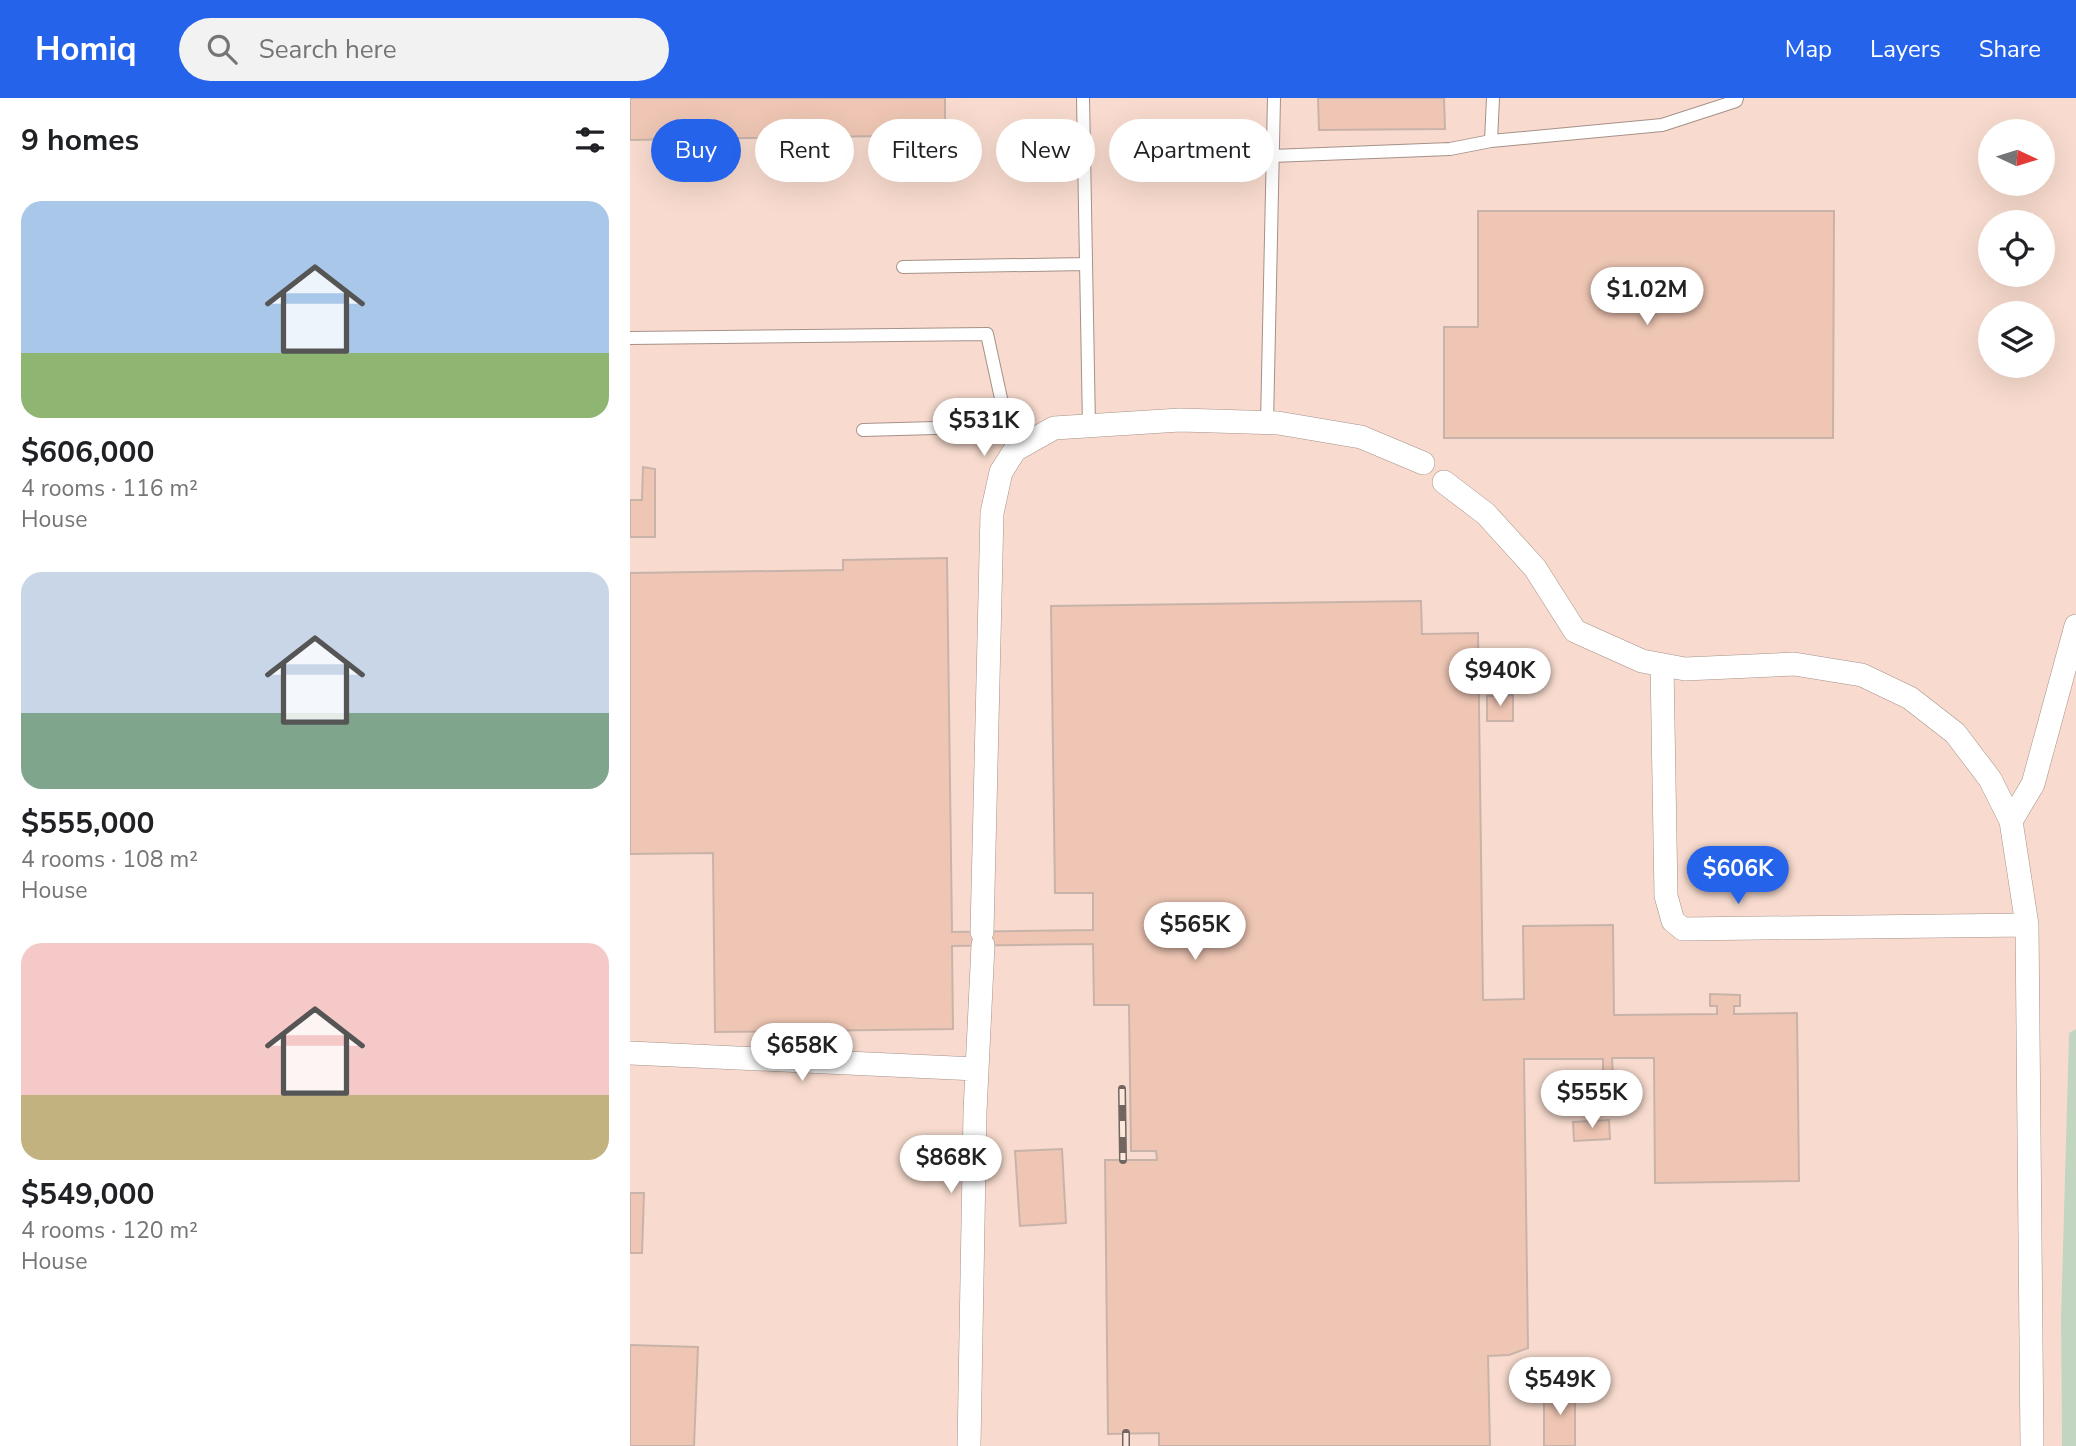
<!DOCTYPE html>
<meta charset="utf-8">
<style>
:root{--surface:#fff;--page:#f2f2f2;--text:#202124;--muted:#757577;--accent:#2563eb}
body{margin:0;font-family:"Nunito Sans",sans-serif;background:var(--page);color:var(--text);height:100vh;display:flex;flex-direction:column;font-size:26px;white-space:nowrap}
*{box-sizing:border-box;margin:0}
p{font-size:23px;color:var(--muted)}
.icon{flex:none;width:38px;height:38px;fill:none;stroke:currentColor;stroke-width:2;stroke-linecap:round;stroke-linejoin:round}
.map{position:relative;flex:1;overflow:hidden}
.sheet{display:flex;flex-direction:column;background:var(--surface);width:630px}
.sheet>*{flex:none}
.top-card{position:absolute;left:21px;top:21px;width:665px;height:63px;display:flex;gap:14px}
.needle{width:46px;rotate:94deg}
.buttons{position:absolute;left:1348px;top:21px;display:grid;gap:14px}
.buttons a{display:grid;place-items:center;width:77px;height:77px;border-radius:50%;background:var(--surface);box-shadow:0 7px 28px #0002;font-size:35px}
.price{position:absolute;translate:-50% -60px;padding:0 16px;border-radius:24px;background:#fff;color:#222;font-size:23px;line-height:46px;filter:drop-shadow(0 2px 4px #0008)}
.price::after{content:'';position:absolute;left:50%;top:42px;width:21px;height:16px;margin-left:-10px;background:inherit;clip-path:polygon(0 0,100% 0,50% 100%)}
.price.on{background:var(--accent);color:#fff}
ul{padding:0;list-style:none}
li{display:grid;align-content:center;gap:14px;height:371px;padding:0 21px}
li span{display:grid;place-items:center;height:217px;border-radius:21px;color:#555}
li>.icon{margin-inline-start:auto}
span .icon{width:126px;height:126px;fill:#fffc;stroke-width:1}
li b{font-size:30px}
h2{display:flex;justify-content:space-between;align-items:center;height:84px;padding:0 21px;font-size:30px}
.pill{padding:0 24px;border-radius:32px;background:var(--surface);box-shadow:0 7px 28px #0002;font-size:24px;line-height:63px}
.pill.on{background:var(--accent);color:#fff}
header{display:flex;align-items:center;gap:42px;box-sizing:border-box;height:98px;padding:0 35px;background:var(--accent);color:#fff}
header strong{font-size:33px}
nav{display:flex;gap:38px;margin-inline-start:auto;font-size:24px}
.search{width:490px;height:63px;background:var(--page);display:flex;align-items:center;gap:18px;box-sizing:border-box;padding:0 24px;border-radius:38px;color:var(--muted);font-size:26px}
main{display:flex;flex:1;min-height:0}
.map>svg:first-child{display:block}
.built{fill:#f8dbce;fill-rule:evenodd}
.green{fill:#c1d5c0}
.building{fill:#efc6b4;stroke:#c8b3aa;stroke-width:2}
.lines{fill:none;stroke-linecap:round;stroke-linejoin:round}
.service-casing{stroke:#a59188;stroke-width:14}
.minor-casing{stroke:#a59188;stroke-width:24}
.service{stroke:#fff;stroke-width:12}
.minor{stroke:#fff;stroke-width:23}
.rail-casing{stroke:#70655f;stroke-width:8}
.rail{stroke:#fce7dd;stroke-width:5;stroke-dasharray:16;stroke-linecap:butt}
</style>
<header>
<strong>Homiq</strong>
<div class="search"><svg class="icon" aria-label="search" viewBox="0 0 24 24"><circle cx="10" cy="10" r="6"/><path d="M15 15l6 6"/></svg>Search here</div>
<nav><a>Map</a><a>Layers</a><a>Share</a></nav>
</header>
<main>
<section class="sheet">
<h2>9 homes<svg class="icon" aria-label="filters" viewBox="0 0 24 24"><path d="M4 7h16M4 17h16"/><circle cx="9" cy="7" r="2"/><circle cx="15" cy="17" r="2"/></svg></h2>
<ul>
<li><span style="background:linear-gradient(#a9c7e8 70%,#8fb573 0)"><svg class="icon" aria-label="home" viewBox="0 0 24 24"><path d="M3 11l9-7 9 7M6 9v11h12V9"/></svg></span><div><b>$606,000</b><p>4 rooms · 116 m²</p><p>House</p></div></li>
<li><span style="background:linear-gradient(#c9d6e8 65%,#7fa58c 0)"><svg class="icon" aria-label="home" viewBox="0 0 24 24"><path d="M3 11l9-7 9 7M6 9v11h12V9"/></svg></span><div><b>$555,000</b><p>4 rooms · 108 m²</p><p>House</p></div></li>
<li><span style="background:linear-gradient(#f6c9c9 70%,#c2b280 0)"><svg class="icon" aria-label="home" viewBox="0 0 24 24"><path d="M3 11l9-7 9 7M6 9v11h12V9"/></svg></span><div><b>$549,000</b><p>4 rooms · 120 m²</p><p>House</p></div></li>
</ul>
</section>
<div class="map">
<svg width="1446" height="1348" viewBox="0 0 1446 1348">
<rect width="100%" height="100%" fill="#fce7dd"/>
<!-- built -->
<path class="built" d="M0 0H1446V931L1439 935 1431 1220 1432 1348H0ZM1360 33H1412V86H1360ZM1360 124H1412V177H1360ZM1360 215H1412V268H1360Z"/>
<!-- green -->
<path class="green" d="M1446 931V1348H1432L1431 1220 1439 935Z"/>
<!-- building -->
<path class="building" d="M0 0H315V37L0 42Z
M688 0H814L815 31 689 32Z
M848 113H1204L1203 340H814V229H848Z
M13 369 25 371V439H0V402H12Z
M317 460 322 834 463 832V795H425L421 508 791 503 792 536 848 535 853 902 894 901 893 828 983 827 984 917 1087 916V908H1080V896L1110 897V908H1104V916L1167 915 1169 1083 1025 1085 1024 960H982L983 979H973V961H894L898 1250 879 1257 858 1258 860 1348H529V1335L478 1336 475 1062H527L526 1053H501L499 907H464L463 846 322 848 323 931 85 934 83 755 0 756V475L213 472V462Z
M883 597V623H857V598Z
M979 1022 980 1041 944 1043 943 1024Z
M432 1051 436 1125 390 1128 385 1053Z
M0 1095H14L12 1155H0Z
M0 1247 68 1249 64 1348H0Z
M914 1291H945V1348H914Z"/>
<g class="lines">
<defs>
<path id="service" d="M453 0 459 328
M861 43 1032 27 1106 3 1107 0
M642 58 820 51 861 43 863 0
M273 169 456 166
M0 240 357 236 377 328 385 352
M637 325 644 0
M233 332 377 328"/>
<path id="minor" d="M814 384 856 416 905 470 945 533 1012 563 1055 571 1164 566 1232 577 1280 600 1325 635 1360 681 1381 723 1397 827 1402 1348
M1032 567 1036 798 1043 823 1053 831 1397 827
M1381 723 1403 686 1446 528
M352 834 362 415 371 374 385 352 424 330 550 322 648 325 731 339 793 365
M0 955 346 971
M339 1348 345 1014 353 847"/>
</defs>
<!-- service casing -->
<use href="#service" class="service-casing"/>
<!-- minor casing -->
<use href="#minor" class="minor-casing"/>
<!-- service -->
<use href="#service" class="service"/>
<!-- minor -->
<use href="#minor" class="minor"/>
<defs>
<path id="rail" d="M492 991 493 1062
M496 1348V1335"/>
</defs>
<!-- rail casing -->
<use href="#rail" class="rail-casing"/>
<!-- rail -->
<use href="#rail" class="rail"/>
</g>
</svg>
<div class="buttons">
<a><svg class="needle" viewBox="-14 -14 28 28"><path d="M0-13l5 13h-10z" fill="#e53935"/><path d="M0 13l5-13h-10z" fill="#757577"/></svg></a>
<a><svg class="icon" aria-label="locate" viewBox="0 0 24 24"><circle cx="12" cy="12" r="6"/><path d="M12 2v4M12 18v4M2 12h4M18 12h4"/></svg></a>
<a><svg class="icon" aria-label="layers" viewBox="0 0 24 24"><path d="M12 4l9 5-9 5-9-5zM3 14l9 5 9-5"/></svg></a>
</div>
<b class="price" style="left:1017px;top:229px">$1.02M</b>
<b class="price" style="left:354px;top:360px">$531K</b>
<b class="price" style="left:870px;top:610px">$940K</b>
<b class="price on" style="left:1108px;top:808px">$606K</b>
<b class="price" style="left:565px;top:864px">$565K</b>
<b class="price" style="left:172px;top:985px">$658K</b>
<b class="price" style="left:962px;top:1032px">$555K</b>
<b class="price" style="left:321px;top:1097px">$868K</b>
<b class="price" style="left:930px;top:1319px">$549K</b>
<div class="top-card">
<a class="pill on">Buy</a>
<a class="pill">Rent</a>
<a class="pill">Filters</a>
<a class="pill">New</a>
<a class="pill">Apartment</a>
</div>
</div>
</main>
